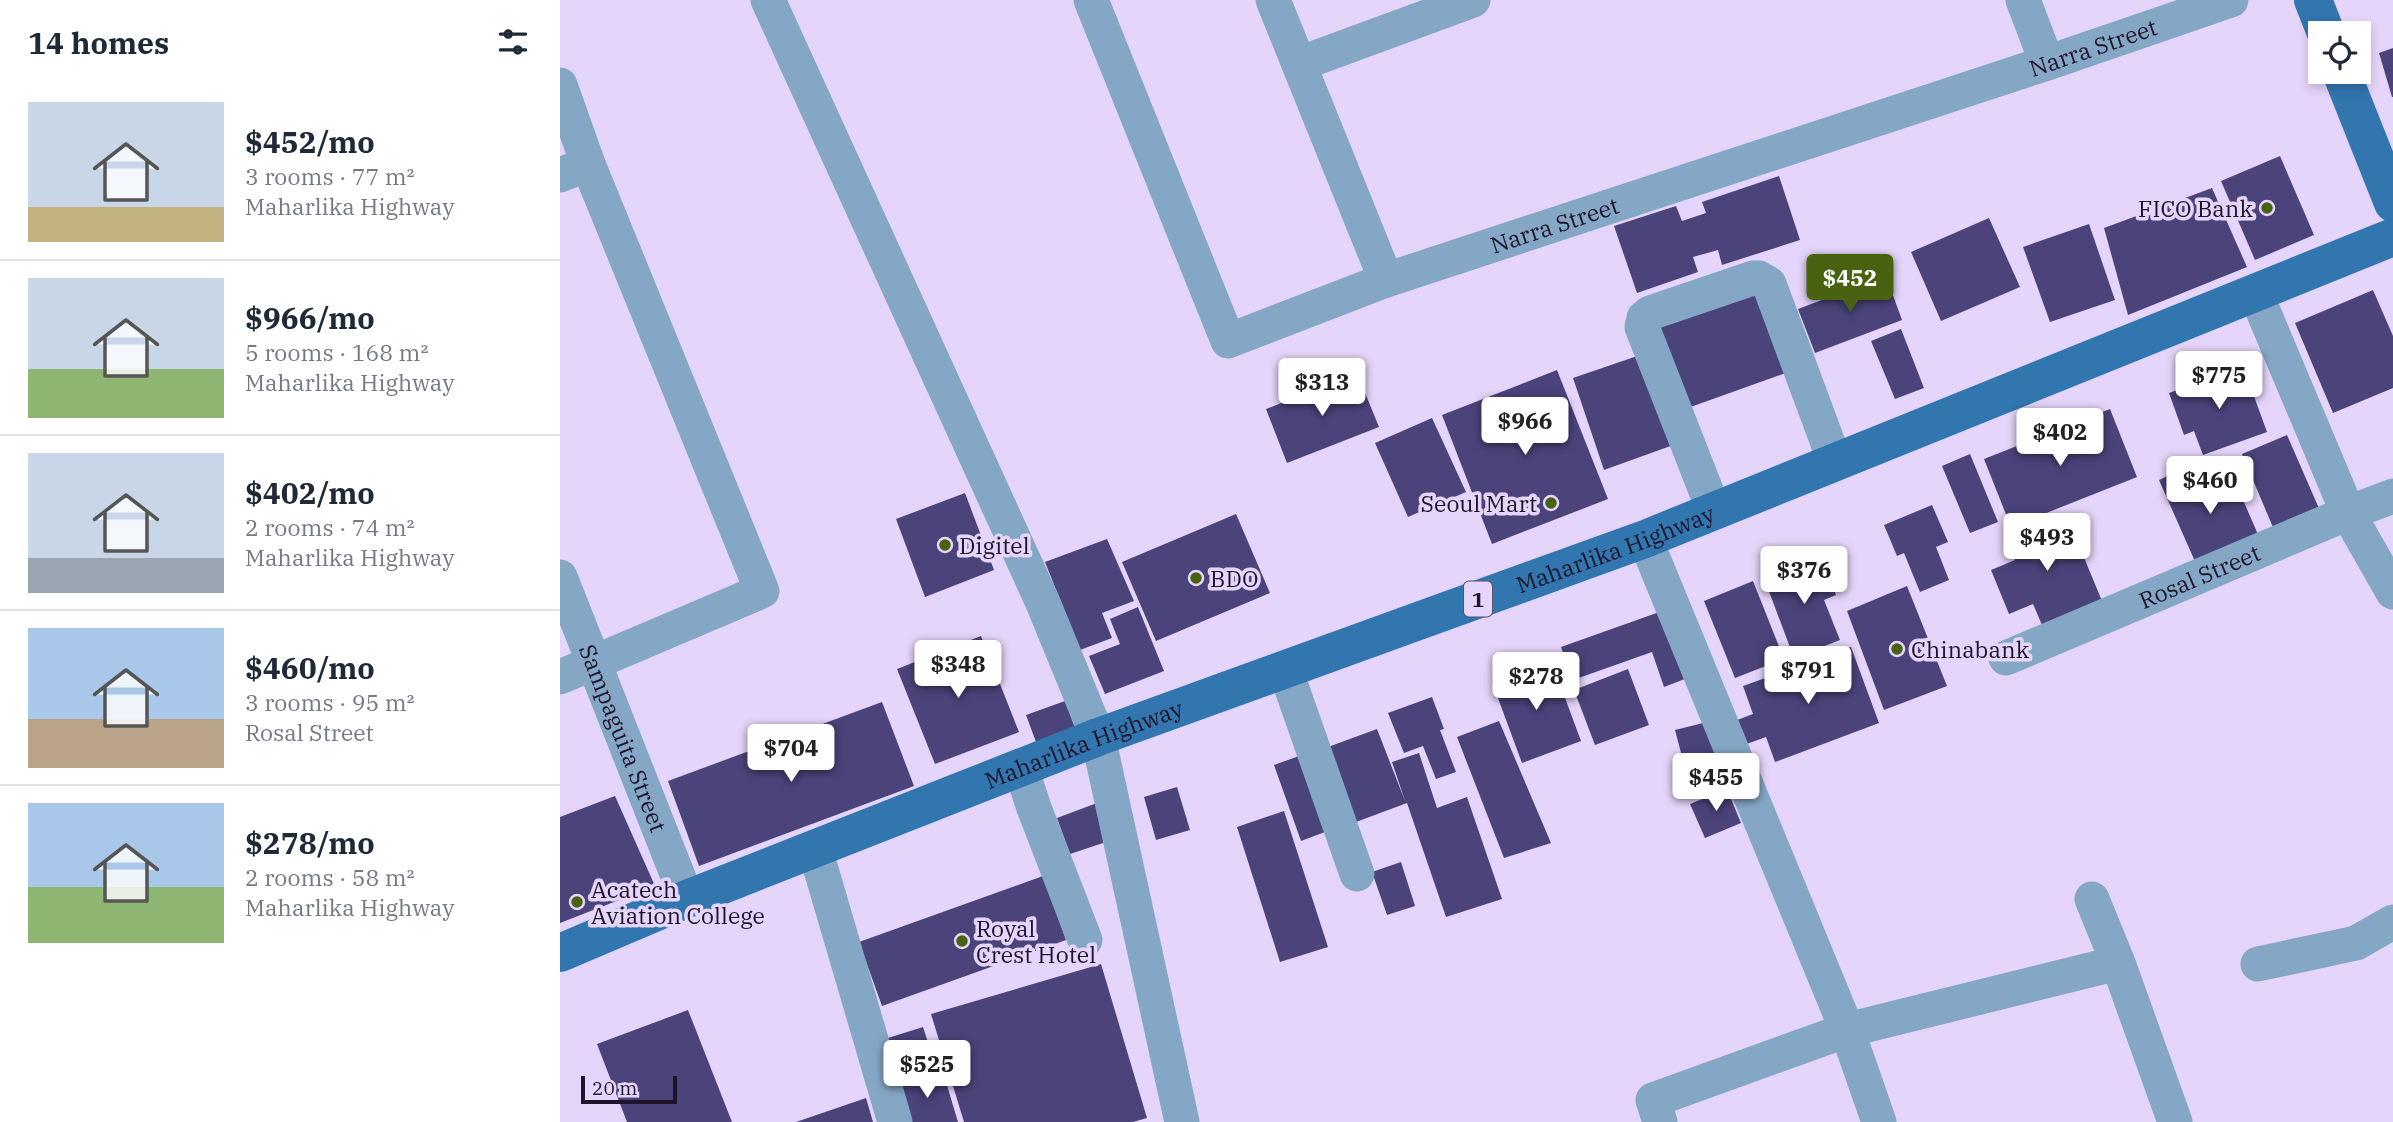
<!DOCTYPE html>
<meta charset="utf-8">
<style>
:root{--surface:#fff;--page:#f6f6f7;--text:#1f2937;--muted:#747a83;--line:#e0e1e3;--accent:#496212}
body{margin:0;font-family:"IBM Plex Serif",serif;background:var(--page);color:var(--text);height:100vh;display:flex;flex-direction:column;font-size:26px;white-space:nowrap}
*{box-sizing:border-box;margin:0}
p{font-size:23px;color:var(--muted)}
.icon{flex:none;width:38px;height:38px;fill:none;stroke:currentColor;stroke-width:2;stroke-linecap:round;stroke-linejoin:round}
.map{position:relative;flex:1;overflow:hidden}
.side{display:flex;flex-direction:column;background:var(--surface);width:560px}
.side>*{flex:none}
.controls{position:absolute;left:1748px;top:21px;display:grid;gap:14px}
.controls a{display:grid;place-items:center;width:63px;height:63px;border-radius:0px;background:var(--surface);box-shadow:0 4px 10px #0003;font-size:35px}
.scale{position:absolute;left:21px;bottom:18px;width:96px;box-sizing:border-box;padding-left:7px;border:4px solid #20142a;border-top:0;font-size:19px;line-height:24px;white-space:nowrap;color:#20142a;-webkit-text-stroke:5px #e6d5fa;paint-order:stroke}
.price{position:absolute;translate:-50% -60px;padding:0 16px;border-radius:7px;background:#fff;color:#222;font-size:23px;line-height:46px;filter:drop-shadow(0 2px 4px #0008)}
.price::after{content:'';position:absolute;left:50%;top:42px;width:21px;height:16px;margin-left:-10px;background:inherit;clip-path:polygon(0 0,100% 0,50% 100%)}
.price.selected{background:var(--accent);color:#fff}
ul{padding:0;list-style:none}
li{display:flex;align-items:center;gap:21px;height:175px;padding:0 28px}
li+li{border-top:2px solid var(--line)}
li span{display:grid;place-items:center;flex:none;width:196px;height:140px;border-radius:0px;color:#555}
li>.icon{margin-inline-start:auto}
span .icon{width:84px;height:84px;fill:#fffc;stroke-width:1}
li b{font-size:30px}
h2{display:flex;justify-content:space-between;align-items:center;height:84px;padding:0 28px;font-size:30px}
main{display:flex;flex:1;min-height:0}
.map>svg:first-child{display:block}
.building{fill:#4a447b}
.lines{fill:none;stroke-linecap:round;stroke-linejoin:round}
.minor{stroke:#85a7c6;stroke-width:35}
.major{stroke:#3176af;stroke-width:38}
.poi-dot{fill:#496212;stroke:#e6d5fa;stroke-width:2.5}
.labels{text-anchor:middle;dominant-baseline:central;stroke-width:7;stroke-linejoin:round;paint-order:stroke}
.shield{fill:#e6d5fa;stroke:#5b4e68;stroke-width:2}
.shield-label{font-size:21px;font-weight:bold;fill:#20142a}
.street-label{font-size:23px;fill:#20142a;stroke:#e6d5fa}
.poi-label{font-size:23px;fill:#20142a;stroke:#e6d5fa;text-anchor:start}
</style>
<main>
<section class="side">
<h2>14 homes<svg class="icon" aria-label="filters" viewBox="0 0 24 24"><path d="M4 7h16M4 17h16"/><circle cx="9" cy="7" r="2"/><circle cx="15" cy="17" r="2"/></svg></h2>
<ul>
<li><span style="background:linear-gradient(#c9d6e8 75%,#c2b280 0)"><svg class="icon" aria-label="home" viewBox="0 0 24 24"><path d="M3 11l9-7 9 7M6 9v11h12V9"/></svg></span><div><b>$452/mo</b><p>3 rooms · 77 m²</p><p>Maharlika Highway</p></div></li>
<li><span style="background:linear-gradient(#c9d6e8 65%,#8fb573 0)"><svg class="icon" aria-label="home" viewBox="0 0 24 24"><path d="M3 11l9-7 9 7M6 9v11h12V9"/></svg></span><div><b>$966/mo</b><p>5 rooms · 168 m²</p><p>Maharlika Highway</p></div></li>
<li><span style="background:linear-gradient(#c9d6e8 75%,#9aa5b1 0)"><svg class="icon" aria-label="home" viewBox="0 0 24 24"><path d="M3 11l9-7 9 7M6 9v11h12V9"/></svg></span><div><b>$402/mo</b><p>2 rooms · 74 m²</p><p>Maharlika Highway</p></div></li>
<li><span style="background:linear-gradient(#a9c7e8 65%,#b9a48a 0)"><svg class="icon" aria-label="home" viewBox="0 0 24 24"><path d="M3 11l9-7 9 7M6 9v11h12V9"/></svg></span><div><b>$460/mo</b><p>3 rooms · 95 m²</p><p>Rosal Street</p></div></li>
<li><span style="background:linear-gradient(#a9c7e8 60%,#8fb573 0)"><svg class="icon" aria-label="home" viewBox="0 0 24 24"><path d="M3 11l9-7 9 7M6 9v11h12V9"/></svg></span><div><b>$278/mo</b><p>2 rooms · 58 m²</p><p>Maharlika Highway</p></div></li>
</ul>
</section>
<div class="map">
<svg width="1833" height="1122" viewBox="0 0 1833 1122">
<rect width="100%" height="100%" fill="#e6d5fa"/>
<!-- building -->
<path class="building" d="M1833 48V97H1832L1819 53Z
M1720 156 1754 235 1695 260 1661 181Z
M1219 176 1240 240 1162 265 1158 250 1133 257 1138 272 1077 293 1054 226 1116 206 1122 221 1146 213 1142 202Z
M1652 188 1687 267 1568 315 1544 228Z
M1429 218 1460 287 1381 321 1351 252Z
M1529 224 1555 300 1490 322 1463 247Z
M1326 276 1342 320 1255 353 1238 309Z
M1202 286 1234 370 1125 409 1091 325Z
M1813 290 1833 336V388L1773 413 1735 323Z
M1341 329 1364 388 1335 399 1311 341Z
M1083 354 1116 444 1044 470 1013 378Z
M1683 366 1707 432 1643 455 1634 431 1624 435 1609 393Z
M997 370 1048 499 932 544 882 415Z
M797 373 819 427 727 463 706 409Z
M1550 409 1577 477 1451 527 1424 459Z
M872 418 906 492 848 517 815 443Z
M1727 435 1761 513 1715 532 1682 454Z
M1410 454 1438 522 1410 533 1382 466Z
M1669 468 1700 539 1637 566 1599 480 1622 469 1634 495 1653 486 1649 477Z
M405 493 434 570 365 597 336 519Z
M1372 505 1388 542 1376 547 1389 580 1360 592 1344 553 1337 556 1324 525Z
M676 514 710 593 596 641 562 562Z
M1506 514 1542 601 1482 625 1473 604 1449 614 1431 570 1455 560 1446 539Z
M547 539 574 601 542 613 552 638 520 650 485 562Z
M1259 555 1276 595 1264 600 1280 640 1234 658 1204 578Z
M1193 581 1224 659 1175 678 1144 601Z
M1347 586 1387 686 1324 710 1287 611Z
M578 607 604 671 545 694 529 656 560 644 550 619Z
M1105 610 1130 677 1104 687 1092 652 1013 680 1001 647Z
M421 636 459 732 375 764 337 669Z
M1291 647 1319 723 1215 762 1206 737 1181 746 1172 722 1193 714 1183 686Z
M991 660 1021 741 962 763 932 682Z
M1068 669 1089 725 1035 745 1014 690Z
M872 697 884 729 880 730 896 772 876 779 863 746 844 753 828 713Z
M505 701 518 736 479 750 466 715Z
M322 702 354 786 139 866 108 781Z
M939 721 991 843 944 858 897 737Z
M1151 721 1161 758 1125 768 1115 730Z
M817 729 845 801 832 762 859 753 877 808 907 797 942 899 886 917 847 803 796 822 768 747Z
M739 756 765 832 741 841 714 765Z
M617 787 630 830 596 840 584 797Z
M1167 789 1181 823 1145 838 1130 804Z
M55 796 95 886 0 923V817Z
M537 803 552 840 510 854 497 818Z
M724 811 768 947 720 962 677 827Z
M841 862 855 906 827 915 812 872Z
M483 876 506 940 322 1006 299 942Z
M541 964 587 1118 573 1122H404L371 1014Z
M128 1010 172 1122H67L37 1044Z
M363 1027 376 1067 325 1083 312 1043Z
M383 1072 398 1122H346L335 1086Z
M306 1098 313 1122H236Z"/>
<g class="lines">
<!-- minor -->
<g class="minor">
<path d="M208 0 483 603 538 737 622 1122"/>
<path id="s1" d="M531 0 668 341 826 280 1487 63 1671 0"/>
<path d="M713 0 826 280"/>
<path d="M1463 0 1487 63"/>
<path d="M739 64 913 0"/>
<path d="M0 85 28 164 202 591 0 677"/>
<path d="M0 175 28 164"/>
<path d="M1695 292 1788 513 1833 592"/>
<path d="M1154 511 1082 327 1084 318 1090 313 1193 278H1199L1209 284 1275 462"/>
<path d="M1085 539 1287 1030 1319 1122"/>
<path id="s2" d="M0 577 127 899"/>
<path id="s3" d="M1446 658 1788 513 1833 496"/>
<path d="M725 669 797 874"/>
<path d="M461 768 474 808 525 940"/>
<path d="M255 849 335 1122"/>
<path d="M1532 899 1558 963 1615 1122"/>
<path d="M1698 964 1796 943 1833 922"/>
<path d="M1100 1122 1093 1100 1287 1030 1558 963"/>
</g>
<!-- major -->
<g class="major">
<path d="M1753 0 1766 33"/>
<path d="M1781 72 1833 203"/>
<path id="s4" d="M0 953 127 899 538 737 1085 539 1833 237"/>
</g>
</g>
<!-- markers -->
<g class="poi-dot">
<circle cx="1707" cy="208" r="7"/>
<circle cx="991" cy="503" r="7"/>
<circle cx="385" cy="545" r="7"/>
<circle cx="636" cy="578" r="7"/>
<circle cx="1337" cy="649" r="7"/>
<circle cx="17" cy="902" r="7"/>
<circle cx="402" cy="941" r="7"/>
</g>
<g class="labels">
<!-- shield labels -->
<rect class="shield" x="904" y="581.5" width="28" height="35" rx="5"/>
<g class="shield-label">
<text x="918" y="599">1</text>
</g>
<!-- street labels -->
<g class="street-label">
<text stroke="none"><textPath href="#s1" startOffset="1281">Narra Street</textPath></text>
<text stroke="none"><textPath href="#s1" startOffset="714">Narra Street</textPath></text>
<text stroke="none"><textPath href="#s4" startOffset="1130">Maharlika Highway</textPath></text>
<text stroke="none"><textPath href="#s3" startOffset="210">Rosal Street</textPath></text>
<text stroke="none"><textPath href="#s2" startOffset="173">Sampaguita Street</textPath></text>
<text stroke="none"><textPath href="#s4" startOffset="564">Maharlika Highway</textPath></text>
</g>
<!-- poi labels -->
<g class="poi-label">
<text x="1693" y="208" text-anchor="end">FICO Bank</text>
<text x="977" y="503" text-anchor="end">Seoul Mart</text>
<text x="399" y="545">Digitel</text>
<text x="650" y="578">BDO</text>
<text x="1351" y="649">Chinabank</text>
<text x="31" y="889">Acatech<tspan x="31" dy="26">Aviation College</tspan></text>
<text x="416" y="928">Royal<tspan x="416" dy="26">Crest Hotel</tspan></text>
</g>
</g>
</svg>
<div class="controls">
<a><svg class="icon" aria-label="locate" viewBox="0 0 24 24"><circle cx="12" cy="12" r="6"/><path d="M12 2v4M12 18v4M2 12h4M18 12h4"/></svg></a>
</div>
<div class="scale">20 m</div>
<b class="price selected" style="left:1290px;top:314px">$452</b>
<b class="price" style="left:1659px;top:411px">$775</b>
<b class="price" style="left:762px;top:418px">$313</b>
<b class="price" style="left:965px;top:457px">$966</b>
<b class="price" style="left:1500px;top:468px">$402</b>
<b class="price" style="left:1650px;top:516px">$460</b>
<b class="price" style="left:1487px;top:573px">$493</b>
<b class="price" style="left:1244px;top:606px">$376</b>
<b class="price" style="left:398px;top:700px">$348</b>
<b class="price" style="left:1248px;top:706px">$791</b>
<b class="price" style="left:976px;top:712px">$278</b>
<b class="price" style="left:231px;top:784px">$704</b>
<b class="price" style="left:1156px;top:813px">$455</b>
<b class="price" style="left:367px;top:1100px">$525</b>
</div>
</main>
